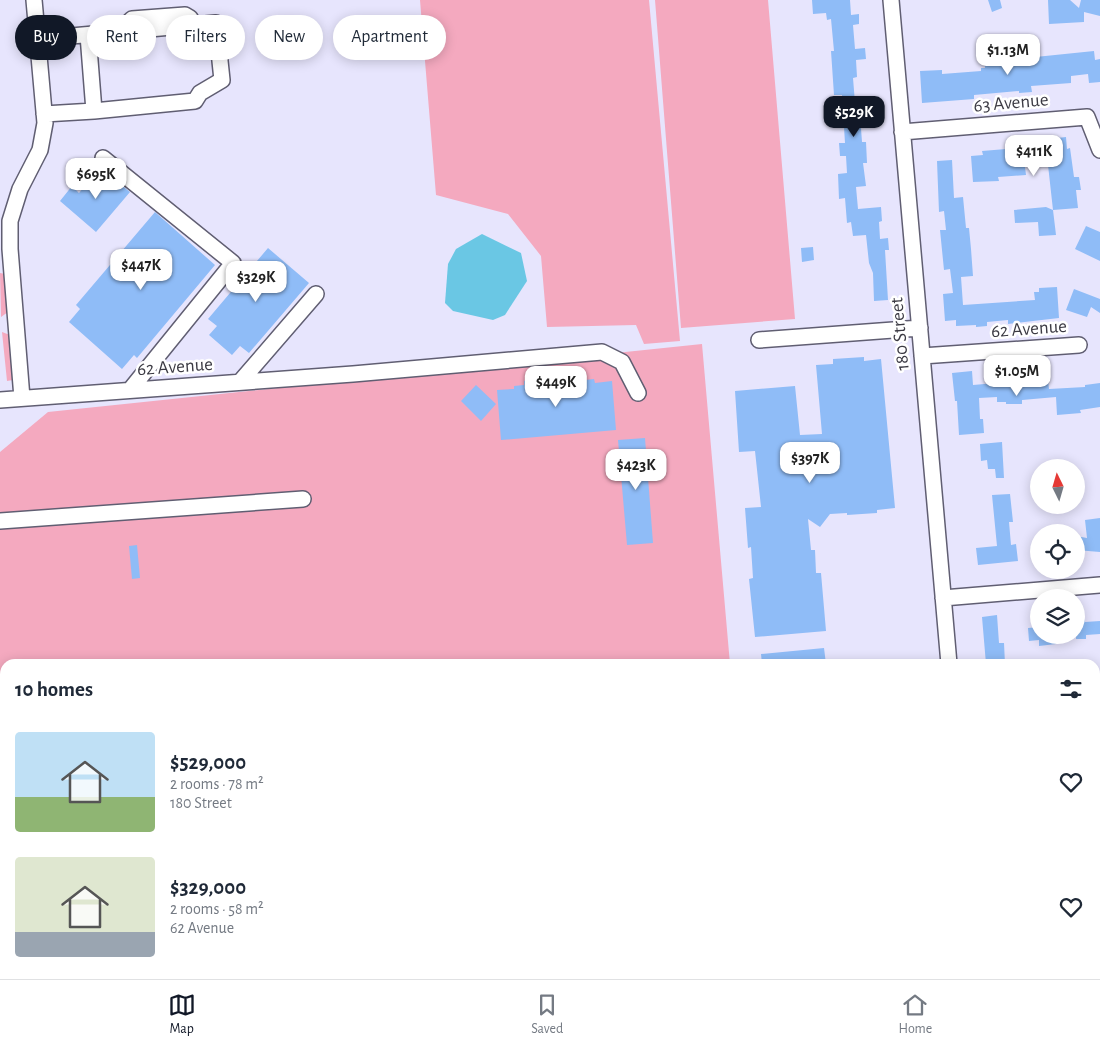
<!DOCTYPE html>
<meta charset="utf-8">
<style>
:root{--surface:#fff;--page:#f2f2f3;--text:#1f2937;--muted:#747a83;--line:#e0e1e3;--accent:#111827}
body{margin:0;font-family:"Alegreya Sans",sans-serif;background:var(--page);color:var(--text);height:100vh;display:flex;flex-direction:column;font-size:19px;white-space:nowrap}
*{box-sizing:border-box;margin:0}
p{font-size:16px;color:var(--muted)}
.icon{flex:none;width:28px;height:28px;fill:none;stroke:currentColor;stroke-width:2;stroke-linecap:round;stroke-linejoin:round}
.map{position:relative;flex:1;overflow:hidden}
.side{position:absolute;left:0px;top:659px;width:1100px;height:321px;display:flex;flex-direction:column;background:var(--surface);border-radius:15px 15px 0 0;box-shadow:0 2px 12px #0003}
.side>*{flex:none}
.guide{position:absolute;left:15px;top:15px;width:500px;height:45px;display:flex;gap:10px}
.needle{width:32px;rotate:355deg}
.fabs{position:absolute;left:1030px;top:459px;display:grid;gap:10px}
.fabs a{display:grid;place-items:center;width:55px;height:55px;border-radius:50%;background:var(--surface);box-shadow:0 2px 12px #0003;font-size:25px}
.price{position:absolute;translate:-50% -42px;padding:0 11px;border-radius:10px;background:#fff;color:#222;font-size:16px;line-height:32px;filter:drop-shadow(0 1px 2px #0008)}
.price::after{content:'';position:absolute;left:50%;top:30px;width:15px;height:11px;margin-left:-8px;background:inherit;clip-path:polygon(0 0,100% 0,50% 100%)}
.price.selected{background:var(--accent);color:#fff}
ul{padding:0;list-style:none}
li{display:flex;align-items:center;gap:15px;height:125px;padding:0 15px}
li span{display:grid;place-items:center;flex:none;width:140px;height:100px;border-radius:5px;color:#555}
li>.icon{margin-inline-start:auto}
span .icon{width:60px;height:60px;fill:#fffc;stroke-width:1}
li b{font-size:21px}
h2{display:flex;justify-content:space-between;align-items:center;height:60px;padding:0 15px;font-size:21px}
.chip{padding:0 18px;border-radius:22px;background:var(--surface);box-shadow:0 2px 12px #0003;font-size:18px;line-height:45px}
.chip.selected{background:var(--accent);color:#fff}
.dock{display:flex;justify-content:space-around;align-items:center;height:70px;border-top:1px solid var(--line);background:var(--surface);font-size:14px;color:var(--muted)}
.dock a{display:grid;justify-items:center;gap:2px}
.dock .selected{color:var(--accent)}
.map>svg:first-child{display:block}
.green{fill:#f4a9bf}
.water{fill:#6ac7e4}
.building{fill:#8fbcf7}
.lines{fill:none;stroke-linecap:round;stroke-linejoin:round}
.minor-casing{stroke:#605e72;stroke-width:18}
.minor{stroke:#fff;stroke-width:15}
.labels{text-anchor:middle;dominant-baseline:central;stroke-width:5;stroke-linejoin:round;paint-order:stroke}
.street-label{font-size:19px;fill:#3c3b44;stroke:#fff}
</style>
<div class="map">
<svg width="1100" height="979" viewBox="0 0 1100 979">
<rect width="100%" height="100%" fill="#e7e5fd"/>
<!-- green -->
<path class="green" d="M420 0H649L680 341 644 344 636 325 547 327 541 256 508 214 436 195Z
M655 0H768L795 319 681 328Z
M0 273 5 274 8 312 1 317Z
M2 332 10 335 13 380 7 381Z
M702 344 730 664H5V975H757L758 979H0V452L48 412Z
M764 975H946V979H765Z"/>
<!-- water -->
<path class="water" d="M482 234 521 253 527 281 505 315 493 320 453 311 445 303 448 264 456 249Z"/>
<!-- building -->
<path class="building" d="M812 0H850L851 15 859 14V24L853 25 855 49 865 48 866 59 856 60 857 77 853 78 855 103 859 102 862 142H866L867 163H863L866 186 856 187 858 209 881 207 882 221 879 222 880 239 888 238 889 250H885L888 300 874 301 873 273 869 263 866 235 853 236 851 222 847 223 845 198 839 199 838 174 847 173 846 156H840L839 143H845L842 95H834L831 51H834L831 19 827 20 826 13 813 14Z
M988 0H1000L1002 8 992 12Z
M1048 0H1070L1079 8 1081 0H1100V16L1084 12V22L1049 24Z
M1004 48 1005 60 1094 51 1095 60 1100 59V82L1089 83 1088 74 1071 76V83L1031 86 1032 92 1019 93V91L974 95V99L922 103 920 71 942 70V74L981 71V68H985L984 50Z
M1066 137 1067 149 1070 148 1074 177H1079L1081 190H1076L1078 208 1053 210 1056 235 1039 236 1038 222 1015 223 1014 210 1046 207 1053 210 1048 165 1025 167 1026 175 998 177 999 181 973 182 971 156 983 155 982 151 1041 146 1040 140Z
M952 160 954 198 963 197 966 228H969L971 249 973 276 961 277 963 305 1035 300 1034 292H1039V288L1057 287 1059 318 1008 324V320L987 322V326L976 327V325L956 326V320L945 321 943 294 953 293 950 269 944 270 940 230H946L944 211 939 212 937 161Z
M100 168 130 192 96 232 60 201 72 186 79 193Z
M155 212 215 265 137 358 134 355 122 369 69 322 80 309 76 305Z
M1086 226 1100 232V261L1075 249Z
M813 247 814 260 802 262 801 248Z
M268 248 309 283 249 353 240 346 232 355 209 335 217 326 208 319Z
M1074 289 1100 299V313L1091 307 1087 317 1066 310Z
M864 357V361L881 359 895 508 877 510V513L847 515V513L830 514 820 527 808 519 811 550H815L816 573H821L826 631 755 637 749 579 753 578 751 547 748 548 745 508 761 507 755 451 739 452 735 391 795 386 800 435 822 434 816 365 833 364V359Z
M972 371 973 385 996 383V378L1047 372 1049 389 1085 387V385L1100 383V407L1080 410 1081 413 1057 415 1056 397 1022 400V404H1006V402H997V397L979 398 980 419H983L984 433 959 435 957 401H955L952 373Z
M574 374V377H584L585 380 594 379 595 383 612 381 616 430 501 440 497 390 514 389V386L524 385V381L534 380 533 377Z
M476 385 496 404 481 421 461 401Z
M645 438 653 543 627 545 618 440Z
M1002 442 1004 478H996L995 469H988L987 460 981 461 980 444Z
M1010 494 1013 522H1009L1011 545 1016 544 1018 561 978 565 976 548 997 546 992 495Z
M1100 518V552L1076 550V536L1087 538 1085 520Z
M137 545 140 578 132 579 129 546Z
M997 615 999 643H1004L1005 664H986L982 617Z
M1084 619 1085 622 1100 621V634L1086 635V639H1076V620Z
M1039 627V635H1055L1056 644 1039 646V640L1029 641 1028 628Z
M824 648 826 664H762L761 654Z"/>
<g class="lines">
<defs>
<path id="minor" d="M891 0 949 664
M118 32 132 19 185 15 190 18 194 25
M38 39 216 23 222 80 200 93 195 101 94 111 88 35
M44 114 94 111
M902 132 1087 117 1100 150
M103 158 233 263 130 390
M759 340 920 328
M922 356 1079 345
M240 382 316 294
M22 398 10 249V221L20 189 40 150 45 123 34 0
M0 400 353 374 602 352 622 362 638 393
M0 521 303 499
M943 598 1100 585
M323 975 324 979
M976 975 977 979"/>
</defs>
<!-- minor casing -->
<use href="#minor" class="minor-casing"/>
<!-- minor -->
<use href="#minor" class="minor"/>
</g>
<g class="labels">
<!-- street labels -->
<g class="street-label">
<text transform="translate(1011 103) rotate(-5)">63 Avenue</text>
<text transform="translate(1029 329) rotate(-4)">62 Avenue</text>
<text transform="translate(900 334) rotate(-95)">180 Street</text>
<text transform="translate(175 367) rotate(-4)">62 Avenue</text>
</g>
</g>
</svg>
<div class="fabs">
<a><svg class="needle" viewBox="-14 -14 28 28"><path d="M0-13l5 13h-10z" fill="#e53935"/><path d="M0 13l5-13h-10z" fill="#747a83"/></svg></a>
<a><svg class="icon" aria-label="locate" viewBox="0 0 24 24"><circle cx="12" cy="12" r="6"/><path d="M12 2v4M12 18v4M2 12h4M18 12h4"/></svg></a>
<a><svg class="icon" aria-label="layers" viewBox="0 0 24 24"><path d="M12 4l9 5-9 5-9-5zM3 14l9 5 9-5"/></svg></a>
</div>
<b class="price" style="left:1008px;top:76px">$1.13M</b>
<b class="price selected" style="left:854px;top:138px">$529K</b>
<b class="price" style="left:1034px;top:177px">$411K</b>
<b class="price" style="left:96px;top:200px">$695K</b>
<b class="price" style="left:141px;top:291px">$447K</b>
<b class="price" style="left:256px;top:303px">$329K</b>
<b class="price" style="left:1017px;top:397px">$1.05M</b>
<b class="price" style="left:556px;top:408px">$449K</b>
<b class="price" style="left:810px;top:484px">$397K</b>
<b class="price" style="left:636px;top:491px">$423K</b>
<div class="guide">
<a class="chip selected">Buy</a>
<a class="chip">Rent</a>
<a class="chip">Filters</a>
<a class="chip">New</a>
<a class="chip">Apartment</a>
</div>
<section class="side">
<h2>10 homes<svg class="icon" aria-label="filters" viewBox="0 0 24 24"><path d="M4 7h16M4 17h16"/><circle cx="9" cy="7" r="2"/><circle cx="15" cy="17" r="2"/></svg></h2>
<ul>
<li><span style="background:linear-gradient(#bfe0f5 65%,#8fb573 0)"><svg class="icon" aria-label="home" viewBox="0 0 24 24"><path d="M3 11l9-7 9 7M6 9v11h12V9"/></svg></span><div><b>$529,000</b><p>2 rooms · 78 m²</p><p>180 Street</p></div><svg class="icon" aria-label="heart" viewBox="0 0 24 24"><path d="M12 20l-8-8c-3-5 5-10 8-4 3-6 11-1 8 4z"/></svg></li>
<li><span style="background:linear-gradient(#dfe7d0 75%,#9aa5b1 0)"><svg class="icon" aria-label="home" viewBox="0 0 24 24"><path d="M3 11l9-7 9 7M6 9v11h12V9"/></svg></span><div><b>$329,000</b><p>2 rooms · 58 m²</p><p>62 Avenue</p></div><svg class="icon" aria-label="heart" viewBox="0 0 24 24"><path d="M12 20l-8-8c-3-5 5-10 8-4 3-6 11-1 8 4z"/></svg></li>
</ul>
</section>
</div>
<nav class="dock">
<a class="selected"><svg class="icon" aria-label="map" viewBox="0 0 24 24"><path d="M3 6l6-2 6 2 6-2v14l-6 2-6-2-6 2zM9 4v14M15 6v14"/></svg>Map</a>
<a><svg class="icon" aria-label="saved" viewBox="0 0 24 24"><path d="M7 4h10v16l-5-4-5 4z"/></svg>Saved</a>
<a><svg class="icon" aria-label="home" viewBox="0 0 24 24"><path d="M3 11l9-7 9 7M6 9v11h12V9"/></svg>Home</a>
</nav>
